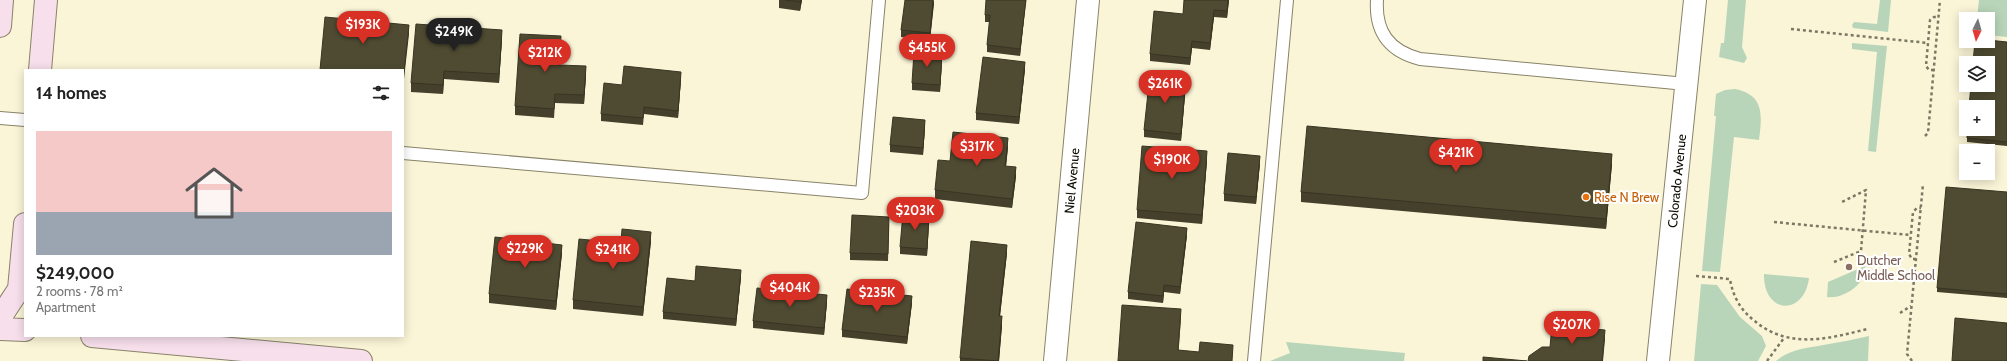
<!DOCTYPE html>
<meta charset="utf-8">
<style>
:root{--surface:#fff;--page:#f6f6f6;--text:#222;--muted:#767676;--line:#e0e0e0;--accent:#d93025}
body{margin:0;font-family:Cabin,sans-serif;background:var(--page);color:var(--text);height:100vh;display:flex;flex-direction:column;font-size:15px;white-space:nowrap}
*{box-sizing:border-box;margin:0}
p{font-size:13px;color:var(--muted)}
.icon{flex:none;width:22px;height:22px;fill:none;stroke:currentColor;stroke-width:2;stroke-linecap:round;stroke-linejoin:round}
.map{position:relative;flex:1;overflow:hidden}
.side{position:absolute;left:24px;top:69px;width:380px;height:268px;display:flex;flex-direction:column;background:var(--surface);border-radius:0px;box-shadow:0 2px 10px #0003}
.side>*{flex:none}
.needle{width:26px;rotate:185deg}
.tools{position:absolute;left:1959px;top:12px;display:grid;gap:8px}
.tools a{display:grid;place-items:center;width:36px;height:36px;border-radius:0px;background:var(--surface);box-shadow:0 2px 10px #0003;font-size:20px}
.price{position:absolute;translate:-50% -34px;padding:0 9px;border-radius:14px;background:var(--accent);color:#fff;font-size:13px;line-height:26px;filter:drop-shadow(0 1px 2px #0008)}
.price::after{content:'';position:absolute;left:50%;top:24px;width:12px;height:9px;margin-left:-6px;background:inherit;clip-path:polygon(0 0,100% 0,50% 100%)}
.price.selected{background:#222;color:#fff}
ul{padding:0;list-style:none}
li{display:grid;align-content:center;gap:8px;height:212px;padding:0 12px}
li+li{border-top:1px solid var(--line)}
li span{display:grid;place-items:center;height:124px;border-radius:0px;color:#555}
li>.icon{margin-inline-start:auto}
span .icon{width:72px;height:72px;fill:#fffc;stroke-width:1}
li b{font-size:17px}
h2{display:flex;justify-content:space-between;align-items:center;height:48px;padding:0 12px;font-size:17px}
.map>svg:first-child{display:block}
.green{fill:#b8d5b9}
.lines{fill:none;stroke-linecap:round;stroke-linejoin:round}
.lane-casing{stroke:#888369;stroke-width:14}
.street-casing{stroke:#888369;stroke-width:24}
.secondary-casing{stroke:#888369;stroke-width:24}
.path{stroke:#7b7865;stroke-width:2.5;stroke-dasharray:3 3;stroke-linecap:butt}
.lane{stroke:#fff;stroke-width:12}
.street{stroke:#fff;stroke-width:22}
.secondary{stroke:#f7dfec;stroke-width:22}
.wall{fill:#44402b}
.shaded-wall{fill:#373423}
.building{fill:#4f4b32;stroke:#373423}
.food-dot{fill:#e8710a;stroke:#fff;stroke-width:1.5}
.education-dot{fill:#8d6e63;stroke:#fff;stroke-width:1.5}
.labels{text-anchor:middle;dominant-baseline:central;stroke-width:4;stroke-linejoin:round;paint-order:stroke}
.street-label{font-size:13px;fill:#0f0d04;stroke:#fff}
.food-label{font-size:13px;fill:#c56008;stroke:#fff;text-anchor:start}
.education-label{font-size:13px;fill:#785e54;stroke:#fff;text-anchor:start}
</style>
<div class="map">
<svg width="2007" height="361" viewBox="0 0 2007 361">
<rect width="100%" height="100%" fill="#faf5d7"/>
<!-- green -->
<path class="green" d="M1728 0H1746L1742 47 1747 58 1744 63 1719 57 1721 43H1724Z
M1880 0H1891L1888 32 1853 28 1852 25 1854 22 1877 24Z
M1979 0H2007V37L1988 35V19H1977Z
M1852 43 1887 46 1876 152 1868 151 1877 52 1852 49Z
M1735 89C1765 95 1762 116 1759 140L1734 137 1720 272 1702 271 1716 116H1714L1716 94 1725 90Z
M1865 266C1868 283 1843 300 1827 297L1828 282Z
M1764 274 1809 278C1804 317 1763 314 1764 274Z
M1701 284 1717 285 1740 317 1762 336 1766 346 1758 361H1694Z
M1869 336 1868 361H1776C1791 348 1810 348 1829 344 1842 342 1855 339 1869 336Z
M1286 342 1405 353 1404 361H1270L1290 353Z"/>
<g class="lines">
<defs>
<path id="lane" d="M1377 0C1375 32 1389 51 1420 59L1686 84
M0 118 25 120
M403 153 862 193 879 0
M1254 361 1287 0"/>
<g id="street">
<path id="s1" d="M1055 361 1088 0"/>
<path id="s2" d="M1658 361 1695 0"/>
</g>
<path id="secondary" d="M0 26 2 0
M40 70 46 0
M0 318 19 289 25 224
M0 329 25 330
M92 336 361 361"/>
</defs>
<!-- lane casing -->
<use href="#lane" class="lane-casing"/>
<!-- street casing -->
<use href="#street" class="street-casing"/>
<!-- secondary casing -->
<use href="#secondary" class="secondary-casing"/>
<!-- path -->
<path class="path" d="M1791 29 1928 43
M1934 70H1929L1926 66 1930 20 1934 17H1938
M1925 136 1928 133 1940 0
M1774 222 1910 235
M1916 259H1912L1909 254 1913 212 1917 208H1921
M1834 262 1861 251 1866 190 1840 203
M1696 276 1730 279C1733 297 1741 311 1756 322 1789 349 1828 339 1867 329
M1900 313 1911 306
M1767 361 1784 338
M1912 361 1907 354 1923 184"/>
<!-- lane -->
<use href="#lane" class="lane"/>
<!-- street -->
<use href="#street" class="street"/>
<!-- secondary -->
<use href="#secondary" class="secondary"/>
</g>
<!-- wall -->
<path class="wall" d="M779 0H802L800 11 779 8Z
M934 0 930 40 901 37V30Z
M1026 0 1020 56 987 52V45L990 22H985V15Z
M1229 0 1227 18 1214 17 1210 50 1192 48 1190 65 1150 61V54L1183 14Z
M502 39 499 83 444 79 443 94 411 92V83Z
M2007 42V146L1967 142V138Z
M561 45 559 65 586 75 584 104 555 103 554 118 515 115V106Z
M942 61 940 92 912 90V83Z
M1025 69 1019 124 976 120V113Z
M681 79 678 118 644 114 643 125 601 121V114L622 85Z
M1186 84 1181 141 1144 137V130Z
M925 127 923 155 890 152V145Z
M1008 147 1006 167 1016 176 1012 208 935 199V190L950 161Z
M1207 160 1202 224 1137 218V210Z
M1260 163 1256 204 1224 201V194Z
M1612 164 1606 229 1301 202V192Z
M2007 192V298L1937 292V288Z
M929 222 927 256 900 254V247Z
M889 224 888 261 850 260V253Z
M1187 235 1180 294 1164 292 1163 303 1128 299V292Z
M651 241 643 316 573 309V300Z
M562 253 556 310 489 303V294Z
M1007 253 1000 316 1002 325 999 361H960V358Z
M741 277 736 326 663 319V312Z
M827 302 824 335 753 328V321Z
M912 303 907 344 842 337V330Z"/>
<!-- shaded-wall -->
<path class="shaded-wall" d="M801 0H802L800 11V2Z
M933 0 934 4 930 40V33Z
M1026 0 1020 56V49Z
M1228 0H1229L1227 18V11Z
M1214 10V17L1210 50V43Z
M409 25V34L403 88V79Z
M502 30V39L499 83V74Z
M561 36V45L559 74V65Z
M1192 41V48L1190 65V58Z
M942 54V61L940 92V85Z
M1025 62V69L1019 124V117Z
M586 66V75L584 104V95Z
M444 71V79L443 94V85Z
M681 72V79L678 118V111Z
M1186 77V84L1181 141V134Z
M925 120V127L923 155V148Z
M1008 138V147L1005 175V166Z
M1207 151V160L1202 224V215Z
M1612 154V164L1606 229V219Z
M1260 156V163L1256 204V197Z
M1016 167V176L1012 208V199Z
M929 215V222L927 256V249Z
M1187 228V235L1180 294V287Z
M651 232V241L643 316V307Z
M562 245V253L556 310V301Z
M1007 245V253L999 325V316Z
M741 270V277L736 326V319Z
M1164 285V292L1163 303V296Z
M827 295V302L824 335V328Z
M912 296V303L907 344V337Z
M1181 309V318L1178 359V350Z
M1002 316V325L999 361H998Z
M1605 330V339L1603 361H1602Z"/>
<!-- building -->
<path class="building" d="M785 0H801L800 2Z
M905 0H933L930 33 901 30Z
M986 0H1026L1020 49 987 45 990 15H985Z
M1184 0H1228L1227 11 1214 10 1210 43 1192 41 1190 58 1150 54 1154 11 1183 14Z
M325 17 409 25 403 79V70H320Z
M416 24 502 30 499 74 444 71 443 85 411 83Z
M520 34 561 36 559 65 586 66 584 95 555 94 554 109 515 106Z
M1988 40 2007 42V142L1967 138V129H1988V107H1969L1971 85H1988V63H1973L1975 41H1988Z
M914 52 942 54 940 85 912 83Z
M983 57 1025 62 1019 117 976 113Z
M624 66 681 72 678 111 644 107 643 118 601 114 604 83 622 85Z
M1150 74 1186 77 1181 134 1144 130Z
M893 117 925 120 923 148 890 145Z
M1307 126 1612 154 1606 219 1301 192Z
M953 132 1008 138 1005 166 1016 167 1012 199 935 190 938 160 950 161Z
M1142 146 1207 151 1202 215 1137 210Z
M1228 153 1260 156 1256 197 1224 194Z
M1946 187 2007 192V294L1937 288Z
M903 213 929 215 927 249 900 247Z
M852 215 889 217 888 254 850 253Z
M1136 222 1187 228 1180 287 1164 285 1163 296 1128 292Z
M622 229 651 232 643 307 573 300 579 239 621 243Z
M495 237 562 245 556 301 489 294Z
M971 241 1007 245 999 316H1002L998 361 960 358Z
M696 266 741 270 736 319 663 312 667 278 695 281Z
M757 288 827 295 824 328 753 321Z
M847 289 912 296 907 337 842 330Z
M1122 305 1181 309 1178 350 1199 352 1200 342 1233 345 1232 361H1118Z
M1955 318 2007 323V361H1952Z
M1552 325 1605 330 1602 361H1528L1529 356 1542 347H1550Z
M1483 357 1527 361H1483Z"/>
<!-- markers -->
<circle class="food-dot" cx="1586" cy="197" r="4"/>
<circle class="education-dot" cx="1849" cy="267" r="4"/>
<g class="labels">
<!-- street labels -->
<g class="street-label">
<text stroke="none"><textPath href="#s1" startOffset="181">Niel Avenue</textPath></text>
<text stroke="none"><textPath href="#s2" startOffset="181">Colorado Avenue</textPath></text>
</g>
<!-- food labels -->
<g class="food-label">
<text x="1594" y="197">Rise N Brew</text>
</g>
<!-- education labels -->
<g class="education-label">
<text x="1857" y="260">Dutcher<tspan x="1857" dy="15">Middle School</tspan></text>
</g>
</g>
</svg>
<div class="tools">
<a><svg class="needle" viewBox="-14 -14 28 28"><path d="M0-13l5 13h-10z" fill="#e53935"/><path d="M0 13l5-13h-10z" fill="#767676"/></svg></a>
<a><svg class="icon" aria-label="layers" viewBox="0 0 24 24"><path d="M12 4l9 5-9 5-9-5zM3 14l9 5 9-5"/></svg></a>
<a>+</a>
<a>−</a>
</div>
<b class="price" style="left:363px;top:45px">$193K</b>
<b class="price selected" style="left:454px;top:52px">$249K</b>
<b class="price" style="left:927px;top:68px">$455K</b>
<b class="price" style="left:545px;top:73px">$212K</b>
<b class="price" style="left:1165px;top:104px">$261K</b>
<b class="price" style="left:977px;top:167px">$317K</b>
<b class="price" style="left:1456px;top:173px">$421K</b>
<b class="price" style="left:1172px;top:180px">$190K</b>
<b class="price" style="left:915px;top:231px">$203K</b>
<b class="price" style="left:525px;top:269px">$229K</b>
<b class="price" style="left:613px;top:270px">$241K</b>
<b class="price" style="left:790px;top:308px">$404K</b>
<b class="price" style="left:877px;top:313px">$235K</b>
<b class="price" style="left:1572px;top:345px">$207K</b>
<section class="side">
<h2>14 homes<svg class="icon" aria-label="filters" viewBox="0 0 24 24"><path d="M4 7h16M4 17h16"/><circle cx="9" cy="7" r="2"/><circle cx="15" cy="17" r="2"/></svg></h2>
<ul>
<li><span style="background:linear-gradient(#f6c9c9 65%,#9aa5b1 0)"><svg class="icon" aria-label="home" viewBox="0 0 24 24"><path d="M3 11l9-7 9 7M6 9v11h12V9"/></svg></span><div><b>$249,000</b><p>2 rooms · 78 m²</p><p>Apartment</p></div></li>
</ul>
</section>
</div>
